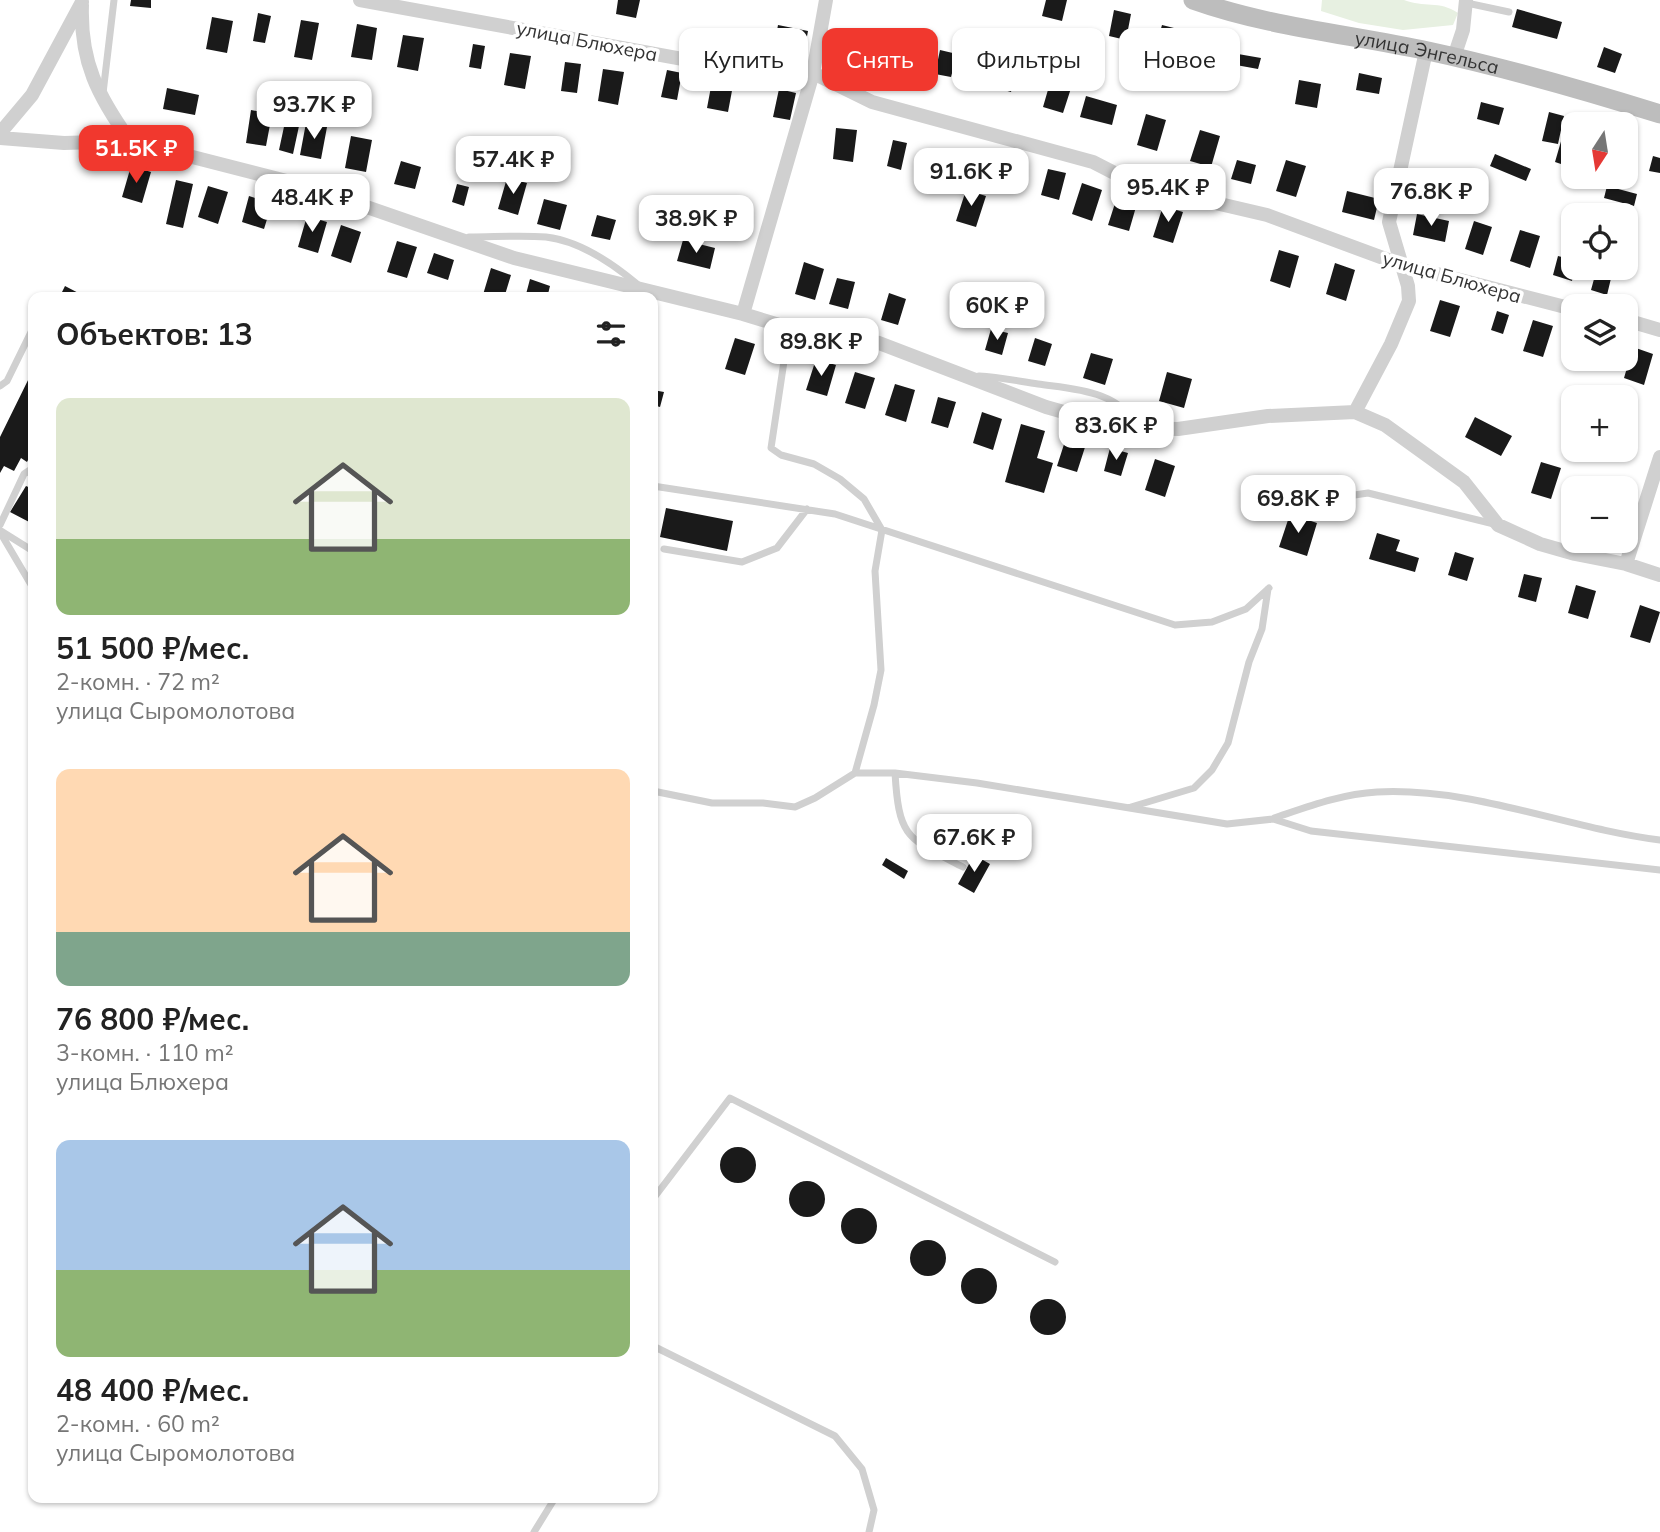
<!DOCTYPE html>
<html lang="ru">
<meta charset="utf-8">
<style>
:root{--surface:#fff;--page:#f6f6f6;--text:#222;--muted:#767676;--accent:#f1382e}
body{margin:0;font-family:Mulish,sans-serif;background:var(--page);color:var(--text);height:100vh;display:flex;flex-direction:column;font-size:26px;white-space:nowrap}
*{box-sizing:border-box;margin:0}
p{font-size:23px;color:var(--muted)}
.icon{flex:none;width:38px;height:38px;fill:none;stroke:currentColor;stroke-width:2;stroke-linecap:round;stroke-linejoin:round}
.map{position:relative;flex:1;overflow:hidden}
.side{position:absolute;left:28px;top:292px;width:630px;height:1211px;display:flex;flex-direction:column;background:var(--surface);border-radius:14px;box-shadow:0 2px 5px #0004}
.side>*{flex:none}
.hud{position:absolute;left:679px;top:28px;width:665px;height:63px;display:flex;gap:14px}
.needle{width:46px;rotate:192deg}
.fabs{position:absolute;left:1561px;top:112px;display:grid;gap:14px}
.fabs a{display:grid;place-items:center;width:77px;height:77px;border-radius:14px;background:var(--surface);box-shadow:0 2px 5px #0004;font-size:35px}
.price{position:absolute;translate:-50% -60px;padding:0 16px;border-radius:14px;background:#fff;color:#222;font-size:23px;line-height:46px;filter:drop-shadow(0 2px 4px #0008)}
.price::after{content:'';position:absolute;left:50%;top:42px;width:21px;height:16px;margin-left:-10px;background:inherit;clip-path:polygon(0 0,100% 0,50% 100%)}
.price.on{background:var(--accent);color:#fff}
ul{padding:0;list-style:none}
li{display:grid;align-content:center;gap:14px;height:371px;padding:0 28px}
li span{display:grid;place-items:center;height:217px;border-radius:14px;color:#555}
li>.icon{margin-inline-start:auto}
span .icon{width:126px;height:126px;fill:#fffc;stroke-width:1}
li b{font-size:30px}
h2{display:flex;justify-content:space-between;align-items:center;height:84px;padding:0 28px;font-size:30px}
.pill{padding:0 24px;border-radius:14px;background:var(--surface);box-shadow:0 2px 5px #0004;font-size:24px;line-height:63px}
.pill.on{background:var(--accent);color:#fff}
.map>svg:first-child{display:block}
.green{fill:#e7f0e1}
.building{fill:#1a1a1a}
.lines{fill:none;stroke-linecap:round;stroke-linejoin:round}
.lane{stroke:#d0d0d0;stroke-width:7}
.street{stroke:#d0d0d0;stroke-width:14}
.secondary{stroke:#bdbdbd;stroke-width:19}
.labels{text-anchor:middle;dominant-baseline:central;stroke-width:7;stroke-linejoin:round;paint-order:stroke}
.street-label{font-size:19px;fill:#333;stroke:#fff}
</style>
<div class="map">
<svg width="1660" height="1532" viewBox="0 0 1660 1532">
<rect width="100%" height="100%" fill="#fff"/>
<!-- green -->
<path class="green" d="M1322 0H1404C1424 8 1439 0 1458 13L1453 25 1403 30 1359 23 1321 11Z"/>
<!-- building -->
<path class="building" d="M131 0H151V8L130 6Z
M618 0H640L636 18 616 14Z
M1046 0H1067L1062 21 1042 16Z
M1517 9 1562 22 1557 39 1512 27Z
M1114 10 1131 14 1126 40 1109 36Z
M258 13 271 16 265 43 253 41Z
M212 17 233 21 227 53 206 49Z
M301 20 319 23 312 60 294 57Z
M357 24 377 28 372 60 351 57Z
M778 25 808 31 805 47 775 41Z
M1162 25 1182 30 1173 62 1153 56Z
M403 35 424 38 418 71 397 67Z
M848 39 887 48 884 60 845 52Z
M1206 43 1221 46 1214 74 1200 71Z
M473 44 485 46 481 69 469 67Z
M1604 47 1622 54 1615 73 1597 67Z
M940 50 957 54 951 77 935 74Z
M510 53 531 56 525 89 504 85Z
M999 54 1019 60 1011 92 990 86Z
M1238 54 1261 58 1258 69 1236 65Z
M565 62 581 64 577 93 561 91Z
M603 69 624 72 618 105 598 101Z
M667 70 682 73 677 100 661 97Z
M1359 73 1382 78 1379 94 1356 90Z
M713 76 734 80 728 112 707 108Z
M1052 76 1073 82 1063 113 1043 107Z
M1299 80 1321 84 1317 108 1295 104Z
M167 88 199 95 195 115 163 109Z
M779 89 796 93 790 120 773 117Z
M1086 96 1117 105 1112 125 1080 117Z
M1481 102 1504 108 1499 125 1477 119Z
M251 110 272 114 266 146 246 143Z
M1549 112 1564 116 1558 144 1542 141Z
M1146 114 1166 120 1157 151 1137 145Z
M285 122 299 126 293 154 279 150Z
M306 123 327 127 321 159 300 155Z
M836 128 857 130 853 162 833 159Z
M1200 130 1220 136 1211 167 1190 161Z
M1564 131 1573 134V168L1555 162Z
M351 136 372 140 366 172 345 168Z
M893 140 907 143 901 170 887 166Z
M1495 154 1531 169 1526 181 1490 166Z
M1653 156 1660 158V173L1649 171Z
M1237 160 1256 165 1251 184 1231 179Z
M1286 160 1306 166 1296 197 1276 191Z
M401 161 421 167 415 189 394 184Z
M131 166 151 172 142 203 122 197Z
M1048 169 1066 173 1059 200 1041 195Z
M507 178 527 183 518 215 498 209Z
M176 180 193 184 183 228 166 224Z
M1082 183 1102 190 1092 221 1072 214Z
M457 184 469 187 464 206 452 202Z
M208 186 228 192 218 224 198 217Z
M1607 186 1637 194 1634 206 1604 198Z
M966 190 986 196 976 227 956 221Z
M1347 191 1379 199 1374 220 1342 212Z
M1118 194 1138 200 1129 231 1108 225Z
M249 196 272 203 264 229 242 222Z
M544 199 567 205 560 230 537 224Z
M1163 206 1183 212 1173 243 1153 237Z
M1417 214 1449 221 1445 242 1413 235Z
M597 215 616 220 610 240 591 236Z
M307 216 327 222 318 253 298 247Z
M1474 221 1492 227 1483 255 1465 249Z
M341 225 361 232 351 263 331 256Z
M1520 230 1540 236 1530 268 1510 261Z
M683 240 715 248 710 269 677 261Z
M397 241 417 247 407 278 387 272Z
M1279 250 1299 256 1290 288 1270 281Z
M434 253 454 260 448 280 427 273Z
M1558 256 1573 260V268H1575L1572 281 1553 275Z
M804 262 824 269 815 300 795 294Z
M1335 263 1355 270 1346 301 1326 294Z
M491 268 511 275 504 298H482Z
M1597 268 1613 270 1607 295 1591 290Z
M837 278 855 282 848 309 829 304Z
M530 279 550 286 547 298H525Z
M65 286 88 298H59Z
M889 293 906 299 898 325 881 320Z
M1440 300 1460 306 1450 337 1430 331Z
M1497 311 1509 315 1503 334 1491 330Z
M1533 320 1553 326 1543 357 1523 351Z
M991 329 1008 333 1002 355 985 350Z
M735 338 755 344 745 375 725 369Z
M1035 338 1052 344 1045 366 1028 361Z
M1633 347 1653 354 1644 385 1624 378Z
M1091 353 1113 359 1105 385 1083 378Z
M816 359 836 365 827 396 806 390Z
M1581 359H1603L1599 371 1579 365Z
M33 370V450L27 462 21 458 14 471 4 466 0 473V437Z
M855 372 875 378 865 409 845 403Z
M1167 372 1192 379 1184 408 1159 401Z
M895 384 915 390 906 422 885 415Z
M653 390 664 392 660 407 653 405Z
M938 397 956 402 948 428 931 423Z
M982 412 1002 419 993 450 973 443Z
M1475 417 1512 436 1501 456 1465 437Z
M1021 424 1045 431 1037 458 1053 463 1044 493 1005 482Z
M1067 435 1087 441 1077 472 1057 466Z
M1110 448 1128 453 1121 476 1104 471Z
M1155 459 1175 466 1165 497 1145 490Z
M1541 462 1561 468 1551 499 1531 493Z
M1600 476 1620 483 1619 488H1597Z
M26 486 33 489V524L10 512Z
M666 508 733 521 727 551 660 537Z
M1290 514 1317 523 1307 556 1279 547Z
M1377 533 1400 540 1396 551 1419 558 1415 572 1369 559Z
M1455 552 1474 558 1467 581 1448 575Z
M1524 574 1542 578 1536 602 1518 597Z
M1576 585 1596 591 1588 619 1568 613Z
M1640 605 1660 612 1650 643 1630 637Z
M974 855 990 864 974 893 958 884Z
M886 858 908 871 904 879 882 865Z
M720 1165a18 18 0 1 1 36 0a18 18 0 1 1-36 0Z
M789 1199a18 18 0 1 1 36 0a18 18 0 1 1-36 0Z
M841 1226a18 18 0 1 1 36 0a18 18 0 1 1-36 0Z
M910 1258a18 18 0 1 1 36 0a18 18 0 1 1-36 0Z
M961 1286a18 18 0 1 1 36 0a18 18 0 1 1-36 0Z
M1030 1317a18 18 0 1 1 36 0a18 18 0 1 1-36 0Z"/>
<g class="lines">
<!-- lane -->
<path class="lane" d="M1467 3 1509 12
M103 93 114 0
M469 237C494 237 521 235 546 237 580 241 612 263 637 284
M789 328 771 448 781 455 814 464 840 479 864 499 882 530 875 571 881 670 874 705 855 773
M979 376C999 377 1018 381 1038 384 1072 389 1121 390 1137 428
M0 386 7 381 33 328
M653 486 835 514 1175 625 1212 622 1246 609 1269 588
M1300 489 1341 497 1368 493 1494 524
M0 525 24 474 33 468
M1 531 33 551
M0 532 33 588
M664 549 742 562 777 548 807 509
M895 773C899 839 907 838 963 867
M653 791 712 803H763L795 807 815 798 855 773H895L977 783 1227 824 1273 819 1311 831 1660 870
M1131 807 1194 788 1212 770 1228 743 1249 662 1262 629 1268 589
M1274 818C1307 807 1341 794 1377 792 1474 787 1565 828 1660 840
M653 1199 730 1098 1055 1262
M653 1346 835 1436 862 1469 874 1510 869 1532
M534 1532 555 1498"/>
<!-- street -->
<path class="street" d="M360 0 781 77 813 73 872 102 1093 162 1128 180 1147 187 1267 215 1402 265 1573 309
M82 5C80 62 98 96 130 141
M1454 57 1463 30 1466 0
M0 133 32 95 82 2
M0 138 64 143 130 141 306 186 514 258 743 314 789 328 879 343 1046 407 1099 422 1137 428 1178 429 1268 416 1355 412 1385 425 1464 482 1498 525 1540 544 1575 554 1626 564 1660 575
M743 314 813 73 826 0
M1626 320 1660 330
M1355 412 1391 344 1409 301 1408 286 1389 222 1426 51
M1626 564 1660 457"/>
<!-- secondary -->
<path class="secondary" id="s1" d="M1193 0C1269 27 1349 34 1428 51 1507 68 1583 90 1660 114"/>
</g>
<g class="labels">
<!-- street labels -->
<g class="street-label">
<text transform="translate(587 41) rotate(11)">улица Блюхера</text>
<text stroke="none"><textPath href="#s1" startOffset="240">улица Энгельса</textPath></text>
<text transform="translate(1452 277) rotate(16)">улица Блюхера</text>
</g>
</g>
</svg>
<div class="fabs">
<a><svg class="needle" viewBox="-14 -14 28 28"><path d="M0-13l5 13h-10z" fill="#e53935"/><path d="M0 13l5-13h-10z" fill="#767676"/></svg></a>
<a><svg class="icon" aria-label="locate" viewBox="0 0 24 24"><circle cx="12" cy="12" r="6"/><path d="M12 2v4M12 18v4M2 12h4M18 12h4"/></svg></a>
<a><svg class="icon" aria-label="layers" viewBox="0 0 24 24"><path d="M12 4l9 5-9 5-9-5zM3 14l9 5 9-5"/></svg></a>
<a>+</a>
<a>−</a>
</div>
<b class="price" style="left:314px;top:141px">93.7K ₽</b>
<b class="price on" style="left:136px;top:185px">51.5K ₽</b>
<b class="price" style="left:513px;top:196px">57.4K ₽</b>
<b class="price" style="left:971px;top:208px">91.6K ₽</b>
<b class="price" style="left:1168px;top:224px">95.4K ₽</b>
<b class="price" style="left:1431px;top:228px">76.8K ₽</b>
<b class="price" style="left:312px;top:234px">48.4K ₽</b>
<b class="price" style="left:696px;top:255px">38.9K ₽</b>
<b class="price" style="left:997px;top:342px">60K ₽</b>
<b class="price" style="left:821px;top:378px">89.8K ₽</b>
<b class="price" style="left:1116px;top:462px">83.6K ₽</b>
<b class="price" style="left:1298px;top:535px">69.8K ₽</b>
<b class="price" style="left:974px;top:874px">67.6K ₽</b>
<div class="hud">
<a class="pill">Купить</a>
<a class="pill on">Снять</a>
<a class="pill">Фильтры</a>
<a class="pill">Новое</a>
</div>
<section class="side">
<h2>Объектов: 13<svg class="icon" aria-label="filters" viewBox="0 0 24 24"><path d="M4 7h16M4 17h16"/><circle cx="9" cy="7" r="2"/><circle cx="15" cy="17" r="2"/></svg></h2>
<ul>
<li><span style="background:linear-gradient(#dfe7d0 65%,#8fb573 0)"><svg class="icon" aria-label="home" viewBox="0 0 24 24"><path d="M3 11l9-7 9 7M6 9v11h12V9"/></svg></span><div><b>51 500 ₽/мес.</b><p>2-комн. · 72 m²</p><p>улица Сыромолотова</p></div></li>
<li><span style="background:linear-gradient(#ffd9b3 75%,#7fa58c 0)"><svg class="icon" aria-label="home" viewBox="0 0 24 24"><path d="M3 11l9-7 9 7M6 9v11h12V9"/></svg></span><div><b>76 800 ₽/мес.</b><p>3-комн. · 110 m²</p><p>улица Блюхера</p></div></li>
<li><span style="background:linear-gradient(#a9c7e8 60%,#8fb573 0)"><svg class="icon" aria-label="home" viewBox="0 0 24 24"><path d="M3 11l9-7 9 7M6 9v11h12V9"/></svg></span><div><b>48 400 ₽/мес.</b><p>2-комн. · 60 m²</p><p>улица Сыромолотова</p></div></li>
</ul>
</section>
</div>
